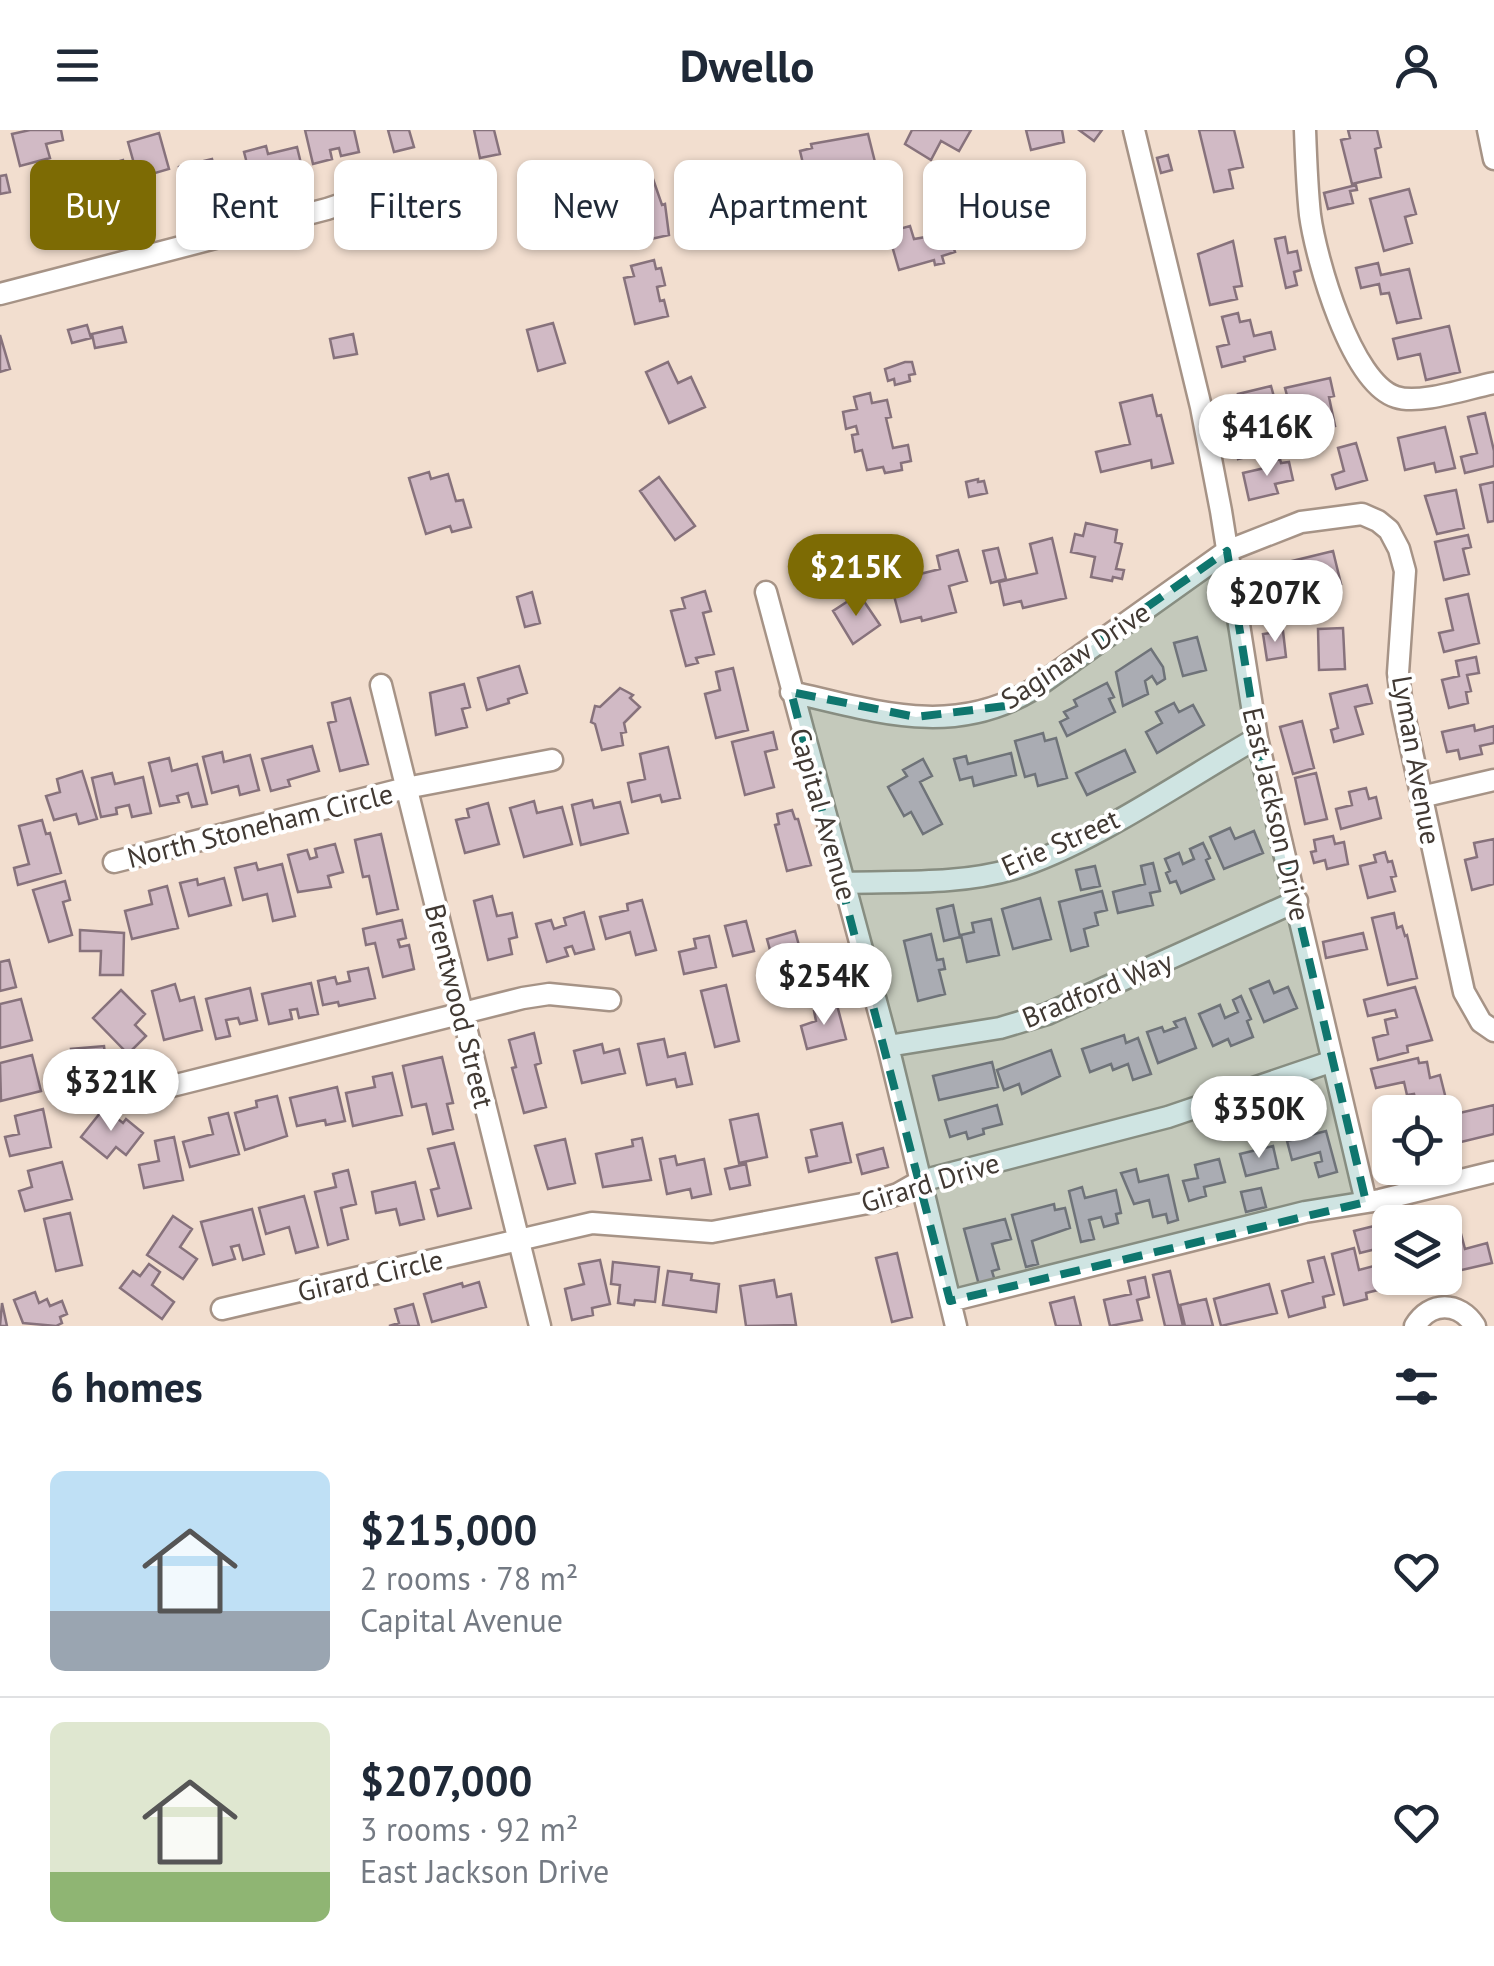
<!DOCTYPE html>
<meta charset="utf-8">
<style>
:root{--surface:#fff;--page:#f2f2f3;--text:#1f2937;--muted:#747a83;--line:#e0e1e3;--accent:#7d6b04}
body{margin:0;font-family:"PT Sans",sans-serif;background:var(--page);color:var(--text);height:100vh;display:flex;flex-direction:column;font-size:38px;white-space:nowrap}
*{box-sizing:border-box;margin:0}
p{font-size:32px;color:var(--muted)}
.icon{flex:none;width:55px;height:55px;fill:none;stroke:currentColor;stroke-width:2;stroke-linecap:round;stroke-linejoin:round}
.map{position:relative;height:1196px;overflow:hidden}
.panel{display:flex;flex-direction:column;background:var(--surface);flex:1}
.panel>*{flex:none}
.banner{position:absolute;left:30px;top:30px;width:1435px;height:90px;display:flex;gap:20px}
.buttons{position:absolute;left:1372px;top:965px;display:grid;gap:20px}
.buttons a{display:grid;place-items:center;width:90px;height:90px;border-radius:15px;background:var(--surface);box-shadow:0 2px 8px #0004;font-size:50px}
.price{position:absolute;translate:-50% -85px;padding:0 22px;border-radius:35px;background:#fff;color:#222;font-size:32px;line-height:65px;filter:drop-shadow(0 2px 5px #0008)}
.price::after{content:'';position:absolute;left:50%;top:60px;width:30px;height:22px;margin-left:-15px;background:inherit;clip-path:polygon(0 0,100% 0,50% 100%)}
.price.selected{background:var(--accent);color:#fff}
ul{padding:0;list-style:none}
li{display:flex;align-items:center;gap:30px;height:250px;padding:0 50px}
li+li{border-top:2px solid var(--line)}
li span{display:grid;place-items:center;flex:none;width:280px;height:200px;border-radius:15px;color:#555}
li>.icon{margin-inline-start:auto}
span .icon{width:120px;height:120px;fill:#fffc;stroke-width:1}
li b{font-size:42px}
h2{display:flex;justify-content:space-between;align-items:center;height:120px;padding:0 50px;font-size:42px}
.pill{padding:0 35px;border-radius:15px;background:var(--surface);box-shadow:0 2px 8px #0004;font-size:35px;line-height:90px}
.pill.selected{background:var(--accent);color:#fff}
header{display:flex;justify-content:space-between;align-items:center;height:130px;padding:0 50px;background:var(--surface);font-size:45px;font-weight:700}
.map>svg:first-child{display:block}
.building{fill:#d1bac5;stroke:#87727c;stroke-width:2.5}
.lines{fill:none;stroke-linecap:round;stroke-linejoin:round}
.minor-casing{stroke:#a69386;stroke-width:25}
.minor{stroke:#fff;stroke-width:20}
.marked{fill:#0f766e;fill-opacity:0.2;stroke:#0f766e;stroke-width:8;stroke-dasharray:20 12;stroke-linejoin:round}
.labels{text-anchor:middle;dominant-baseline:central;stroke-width:8;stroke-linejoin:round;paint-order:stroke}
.street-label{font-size:28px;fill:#413933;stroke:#fff}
</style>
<header><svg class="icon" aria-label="menu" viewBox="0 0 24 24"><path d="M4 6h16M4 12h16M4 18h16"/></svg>Dwello<svg class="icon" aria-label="person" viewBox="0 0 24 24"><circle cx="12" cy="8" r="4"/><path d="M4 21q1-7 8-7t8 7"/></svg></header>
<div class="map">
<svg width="1494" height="1196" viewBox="0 0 1494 1196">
<rect width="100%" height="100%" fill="#f2decf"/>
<!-- building -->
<path class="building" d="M30 0H61L63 10 46 14 50 28 20 36 12 4Z
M305 0H354L359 22 341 26 339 18 330 20 332 29 313 34Z
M388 0H409L414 17 394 22Z
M474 0H494L500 24 480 28Z
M912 0H971L959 21 941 11 931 30 905 14Z
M1026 0H1062L1064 12 1031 20Z
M1079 0H1102L1094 11Z
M1199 0H1234L1243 37 1229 40 1233 58 1214 62Z
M1348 0H1377L1381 17 1375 19 1381 47 1352 54 1341 10 1350 8Z
M159 3 169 39 138 48 128 12Z
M868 4 876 36 825 50 822 38 805 42 800 21 812 18 811 14Z
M266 16 268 24 297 17 305 50 285 55 284 50 253 57 244 22Z
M1168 25 1172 40 1161 43 1157 28Z
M212 29 217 47 234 43 239 65 219 70 217 63 187 70 179 37Z
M123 30 128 49 104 56 99 37Z
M736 37 760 40 763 47 777 49 775 69 752 68 724 83 718 72 709 77 702 64 704 51Z
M6 45 10 62 0 64V46Z
M653 49 662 75 665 74 669 105 642 111 629 55Z
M1356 55 1357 60 1350 61 1353 73 1328 79 1324 63Z
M1409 59 1416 84 1405 87 1412 113 1384 121 1370 69Z
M69 68 79 105 60 110 56 96 39 101 33 77Z
M910 96 914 109 949 103 955 122 942 126 944 133 935 135 934 130 899 140 888 102Z
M1285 107 1288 123 1297 121 1301 140 1294 142 1297 155 1286 158 1275 109Z
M1233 111 1242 156 1234 157 1237 169 1210 175 1198 124Z
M654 130 656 139 661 138 665 155 657 157 660 171 664 170 668 186 635 194 624 148 634 146 631 136Z
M1378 133 1381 145 1409 139 1421 188 1397 193 1389 163 1381 164 1379 154 1361 158 1356 138Z
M1238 183 1240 192 1250 190 1254 206 1271 202 1275 219 1244 227 1245 231 1222 237 1217 217 1229 214 1222 187Z
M553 193 565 233 538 241 527 200Z
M87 195 91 208 72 213 68 200Z
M1449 196 1460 242 1426 250 1420 224 1398 229 1393 209Z
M122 197 126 212 95 218 92 204Z
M353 204 357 224 334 228 330 209Z
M0 205 10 239 0 242Z
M668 232 678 253 691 247 705 277 669 293 646 242Z
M905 232H912L915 244 909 245 910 251 895 255 894 249 888 251 885 239Z
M1330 248 1334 266 1329 267 1335 296 1312 301 1305 269 1289 273 1285 258Z
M1271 256 1276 274 1268 276 1273 298 1253 304 1258 324 1238 329 1229 294 1245 290 1238 264Z
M870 263 872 273 887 270 891 287 886 288 893 318 908 315 911 331 901 333 902 340 885 343 883 337 867 340 862 320 855 322 852 305 858 304 856 296 846 299 843 282 857 279 854 267Z
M1152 265 1157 286 1161 285 1173 333 1152 338 1151 330 1101 342 1096 322 1130 314 1120 273Z
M1485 283 1494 321V336L1465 343 1461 327 1477 323 1468 287Z
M1445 297 1455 338 1436 342 1434 333 1405 340 1398 308Z
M1356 313 1367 350 1336 359 1332 345 1344 341 1338 318Z
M1280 329 1281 333 1289 332 1293 350 1275 354 1278 363 1249 370 1243 343 1269 337 1268 332Z
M429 342 431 349 448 344 456 371 463 370 471 397 452 402 450 396 426 404 409 348Z
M659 347 695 396 675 410 640 361Z
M978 349V352L984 351 987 363 969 367 966 352Z
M1494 352V391L1488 392 1480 355Z
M1456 360 1464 398 1437 404 1425 366Z
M1086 393 1117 400 1115 412 1122 414 1116 439 1124 440 1122 449 1113 447 1112 451 1091 447 1095 427 1071 422 1075 404 1083 406Z
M1468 405 1471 417 1463 419 1469 444 1444 450 1435 412Z
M1052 408 1066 468 1023 478 1021 471 1004 475 999 452 1037 443 1030 414Z
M998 418 1006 449 991 453 983 421Z
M958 420 967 451 949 456 956 482 922 491 921 487 901 492 893 462 911 458 908 447 940 439 937 426Z
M1333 421 1341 454 1336 455 1339 467 1312 474 1307 453 1303 454 1300 444 1259 458 1255 440Z
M705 461 711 481 703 483 714 524 696 528 698 533 686 536 671 481 685 478 682 468Z
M532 462 540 493 525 497 517 467Z
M859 464 880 495 853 514 833 481Z
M1468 464 1479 513 1444 522 1439 503 1453 500 1446 469Z
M1343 498 1345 539 1319 540 1318 499Z
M1283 501 1286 527 1267 530 1263 504Z
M1197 507 1206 540 1183 546 1174 513Z
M1151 519 1163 537 1165 549 1157 554 1152 546 1145 551 1148 564 1123 576 1116 542Z
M1476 527 1479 543 1467 545 1471 561 1466 562 1468 573 1449 578 1442 550 1459 546 1456 531Z
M519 536 527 563 508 569 509 573 487 580 478 548Z
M733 538 748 600 716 608 705 564 720 560 716 542Z
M1107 553 1114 567 1109 569 1115 582 1067 606 1060 592 1068 588 1064 582 1077 576 1074 570Z
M464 554 470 577 462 579 467 597 436 605 430 563Z
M1367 555 1372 573 1355 577 1363 604 1334 612 1331 600 1338 598 1330 564Z
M620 558 633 565 630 568 640 577 624 593 626 602 621 603 623 615 602 620 595 594 591 592 595 576 600 577Z
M350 568 368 634 340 641 328 593 336 591 332 573Z
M1174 573 1179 582 1193 575 1204 595 1157 623 1146 602 1162 593 1156 582Z
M1302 591 1314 638 1293 644 1280 597Z
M1474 595 1475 601 1494 596V613L1480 616 1482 624 1460 629 1458 620 1447 622 1442 602Z
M773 602 777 619 765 622 774 657 745 665 732 612Z
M1043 603 1045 611 1056 608 1067 648 1038 656 1035 644 1025 647 1015 611Z
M312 616 319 641 288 650 290 656 271 661 262 629Z
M668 617 680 668 662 672 660 665 632 672 628 653 645 649 640 624Z
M1125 620 1135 642 1087 665 1076 643Z
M222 622 224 632 250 625 259 660 240 665 238 656 212 663 203 627Z
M1011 623 1016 645 974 656 972 647 960 650 954 629 966 626 968 634Z
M169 628 172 641 197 634 207 674 192 677 188 663 177 666 179 672 160 676 149 633Z
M923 629 932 646 920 652 942 694 923 704 911 682 904 686 888 657 907 646 903 640Z
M82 641 97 689 79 694 76 684 54 690 46 666 60 662 57 649Z
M112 643 115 654 143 647 151 683 132 687 129 675 116 678 117 684 101 687 92 648Z
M1316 643 1327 689 1305 694 1295 648Z
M1366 658 1369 669 1376 667 1381 688 1341 699 1336 679 1352 675 1349 662Z
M592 670 594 678 620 672 628 703 581 715 572 675Z
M534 671 537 683 562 677 572 714 524 727 510 678Z
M488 673 499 714 465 723 456 690 469 687 467 679Z
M792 680 795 689H798L811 735 787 741 775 695 779 694 777 684Z
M42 690 46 704 50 703 61 743 18 755 14 738 29 734 19 696Z
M1230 698 1235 709 1254 701 1263 723 1224 739 1210 707Z
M381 704 398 779 377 784 369 746 363 747 355 710Z
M1333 706 1335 714 1344 712 1348 734 1327 739 1325 730 1314 733 1311 722 1316 721 1314 710Z
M1494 709V754L1472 760 1465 730 1477 727 1474 713Z
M1203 713 1210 728 1206 730 1214 749 1181 763 1176 751 1170 753 1166 743 1170 741 1165 729 1179 723 1183 734 1194 729 1190 719Z
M335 714 343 742 328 746 331 757 298 762 288 725 307 720 310 729 317 727 315 719Z
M1385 722 1388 732 1392 731 1396 746 1391 747 1395 761 1368 768 1360 736 1376 732 1374 725Z
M256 733 258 740 282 734 295 786 273 791 267 764 243 770 235 738Z
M1153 733 1160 761 1150 763 1153 775 1118 783 1113 762 1145 754 1141 736Z
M1095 736 1100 756 1081 760 1076 740Z
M224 748 231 775 189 786 180 753 197 749 198 755Z
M65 751 70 770 63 772 72 805 49 812 33 760Z
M167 756 178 798 132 809 125 781 152 774 149 761Z
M1102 761 1107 780 1095 783 1098 795 1084 799 1088 816 1071 821 1059 772Z
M492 766 497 786 512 783 517 807 509 809 512 824 488 830 474 771Z
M1040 768 1051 809 1013 819 1002 779Z
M642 770 656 820 636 825 630 802 606 809 600 787 628 780 627 774Z
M953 775 960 807 944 811 937 779Z
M584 782 594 819 575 824 572 816 565 818 568 826 547 832 536 794 551 790 554 799 566 795 564 788Z
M1394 783 1397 798 1402 796 1405 806 1407 805 1417 848 1388 855 1372 788Z
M991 789 999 825 967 832 961 805 974 802 972 793Z
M402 790 406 808 398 810 400 817 409 815 414 839 383 847 375 813 366 815 363 799Z
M746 791 754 821 733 826 725 796Z
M80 800 124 803 123 845H100L101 821H80Z
M795 801 806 841 778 849 767 809Z
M1363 803 1367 819 1326 828 1323 812Z
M931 804 937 830 943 829 945 839 939 840 945 864 918 871 904 811Z
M709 806 716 837 684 844 679 822 696 818 694 809Z
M9 830 16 857 0 861V832Z
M368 838 375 868 339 876 338 872 323 875 318 851 335 847 337 854 350 851 348 842Z
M1269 851 1274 863 1288 857 1297 878 1264 892 1250 859Z
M311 853 318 884 299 888 297 879 290 880 292 889 269 894 262 864Z
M175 854 180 871 194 867 202 900 164 910 152 861Z
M726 855 739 911 715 917 701 861Z
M1415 857 1432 910 1407 916 1408 922 1378 930 1373 908 1388 904 1385 890 1397 887 1395 880 1368 886 1364 870Z
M250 858 257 890 240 894 238 888 226 890 230 906 216 909 206 869Z
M121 860 145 884 135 895 146 906 128 924 93 888Z
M1241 866 1251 889 1247 891 1253 907 1231 916 1228 909 1213 916 1199 884 1220 875 1225 888 1238 882 1233 870Z
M21 869 32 910 0 918V874Z
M837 875 846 909 807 919 801 896 816 891 814 881Z
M1185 888 1196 918 1158 933 1147 902 1162 897 1164 902 1177 897 1174 892Z
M534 903 541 933 535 935 546 977 524 983 512 938 516 937 509 910Z
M1124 905 1126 913 1138 908 1151 944 1133 950 1128 934 1113 940 1111 934 1090 942 1082 919Z
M664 909 668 927 685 923 692 954 677 957 675 949 647 955 638 914Z
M602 914 604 923 619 919 625 943 582 953 574 921Z
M104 916 107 943H112L114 960 85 963 81 936 73 937 71 919Z
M1051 920 1060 946 1022 964 1019 954 1004 960 997 940Z
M32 925 41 961 1 971 0 933Z
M442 927 453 973 447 974 453 999 433 1004 426 974 412 977 403 936Z
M1418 928 1419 933 1427 932 1430 948 1440 945 1446 969 1428 974 1427 969 1416 971 1414 964 1407 965 1404 952 1376 958 1371 939Z
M992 932 998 957 939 970 933 946Z
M392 943 402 985 353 996 346 963 375 957 373 947Z
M337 957 345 991 326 995 325 990 297 996 290 968Z
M277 966 287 1006 245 1020 235 983 257 977 256 971Z
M997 975 1002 994 983 999 984 1004 968 1009 966 1002 950 1007 945 990Z
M1494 975V1004L1461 1012 1455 984Z
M104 978 123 993 126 989 143 1003 126 1025 116 1017 107 1028 81 1007Z
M43 979 51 1017 10 1026 5 1007 19 1004 15 986Z
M228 983 239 1024 190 1037 183 1012 213 1004 209 988Z
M758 984 767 1027 739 1033 730 990Z
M842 993 851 1032 809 1042 806 1028 817 1026 811 1000Z
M1326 1001 1337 1042 1319 1047 1315 1033 1322 1031 1320 1022 1292 1030 1287 1011Z
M174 1007 183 1050 144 1058 139 1035 159 1031 155 1011Z
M642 1008 651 1050 603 1057 596 1024 633 1016 632 1010Z
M565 1009 575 1053 548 1059 535 1016Z
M454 1013 471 1078 438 1086 431 1060 439 1058 428 1019Z
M1273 1016 1278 1038 1246 1046 1240 1024Z
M883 1018 888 1037 862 1044 857 1025Z
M675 1026 677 1035 704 1029 711 1064 692 1068 690 1059 667 1064 660 1029Z
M1219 1029 1225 1052 1204 1057 1206 1066 1189 1071 1183 1051 1198 1048 1195 1035Z
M62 1032 72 1069 25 1081 19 1061 32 1057 28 1041Z
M746 1034 750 1055 730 1059 725 1039Z
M1136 1039 1139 1052 1168 1045 1178 1090 1168 1093 1166 1084 1153 1087 1149 1070 1134 1074 1121 1043Z
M348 1040 356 1074 341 1078 348 1109 328 1115 315 1062 336 1057 333 1044Z
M415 1052 424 1089 400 1095 396 1079 376 1083 372 1062Z
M1082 1057 1085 1068 1116 1060 1121 1083 1116 1084 1118 1093 1104 1097 1101 1087 1089 1090 1094 1109 1081 1112 1069 1061Z
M1261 1058 1266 1077 1246 1082 1241 1062Z
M304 1066 318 1117 296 1123 289 1097 266 1104 259 1078Z
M1054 1074 1055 1080 1065 1078 1070 1098 1032 1111 1038 1134 1026 1137 1012 1085Z
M1428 1077 1432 1092H1409L1406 1083Z
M252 1079 264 1124 243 1130 239 1115 231 1117 235 1129 213 1135 201 1092Z
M70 1083 82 1135 56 1141 44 1089Z
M173 1086 192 1099 180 1117 197 1129 183 1149 147 1125Z
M1005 1089 1011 1109 992 1114 999 1139 992 1141 995 1151 979 1155 964 1099Z
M1374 1096 1380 1118 1360 1123 1354 1101Z
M1460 1100 1465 1119 1487 1113 1492 1133 1453 1142 1445 1104Z
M1354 1118 1359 1140 1385 1133 1390 1157 1366 1163 1367 1169 1344 1175 1332 1124Z
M897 1123 912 1187 892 1192 876 1128Z
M1324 1127 1334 1164 1323 1167 1325 1177 1289 1187 1282 1161 1313 1152 1308 1131Z
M600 1130 610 1174 592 1178 593 1185 572 1190 565 1159 584 1154 579 1134Z
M613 1132 659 1137 655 1172 635 1170 634 1175 618 1173 620 1155 611 1154Z
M149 1134 160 1142 152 1155 174 1172 162 1189 120 1158 133 1141 140 1146Z
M668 1141 692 1144 691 1150 719 1154 716 1182 663 1175Z
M1170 1141 1183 1196H1165L1153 1145Z
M1145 1147 1149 1167 1137 1170 1142 1190 1110 1196 1104 1170 1131 1164 1128 1151Z
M774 1150 777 1167 791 1164 796 1195 746 1196 740 1156Z
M479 1152 486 1177 432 1192 424 1164 462 1153 463 1157Z
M1269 1154 1277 1183 1221 1196 1214 1169Z
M35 1162 39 1173 47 1169 50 1176 62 1171 67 1184 60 1187 62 1193 56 1196 23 1193 14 1170Z
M1074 1167 1081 1196H1056L1050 1173Z
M1206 1169 1213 1196H1185L1180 1175Z
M2 1173 7 1196H0Z
M413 1174 419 1196H389L399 1193 395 1179Z"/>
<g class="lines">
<defs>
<path id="minor" d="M1134 0 1201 277 1221 381 1257 608 1366 1072
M1305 0C1306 28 1307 57 1310 85 1316 129 1351 253 1396 267 1420 275 1468 258 1494 253
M1488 0 1494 29
M0 164 327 79 354 70
M766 462 888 916 956 1196
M381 555 540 1196
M791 562C876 581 951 608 1032 560L1227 421 1301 392 1362 384 1378 391 1389 400 1399 419 1405 441 1398 543 1402 576 1464 862 1481 892 1494 901
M1421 667 1494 650
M114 732 406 658 552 630
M844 753C900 751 959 755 1013 739 1091 715 1185 649 1257 608
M888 916 1000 898 1047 884 1297 771
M168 957 523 868 549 864 610 870
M950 1171 1305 1082 1380 1070 1494 1042
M222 1179 592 1093 712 1102 873 1072 898 1064 921 1051 1168 987 1333 931
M1415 1196C1430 1171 1459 1171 1475 1196"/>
</defs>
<!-- minor casing -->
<use href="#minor" class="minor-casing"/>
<!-- minor -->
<use href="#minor" class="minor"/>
</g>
<!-- marked area -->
<path class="marked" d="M1227 421 1257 608 1366 1072 950 1171 791 562 916 587 1005 576Z"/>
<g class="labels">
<!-- street labels -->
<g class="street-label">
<text transform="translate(1075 525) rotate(-33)">Saginaw Drive</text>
<text transform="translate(1417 630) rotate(80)">Lyman Avenue</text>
<text transform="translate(824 684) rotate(74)">Capital Avenue</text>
<text transform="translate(1277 684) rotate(77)">East Jackson Drive</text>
<text transform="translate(260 695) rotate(-14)">North Stoneham Circle</text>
<text transform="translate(1060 712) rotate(-24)">Erie Street</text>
<text transform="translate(1097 859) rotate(-22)">Bradford Way</text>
<text transform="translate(460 876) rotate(76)">Brentwood Street</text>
<text transform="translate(930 1052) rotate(-17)">Girard Drive</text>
<text transform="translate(370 1145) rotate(-13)">Girard Circle</text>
</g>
</g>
</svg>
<div class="buttons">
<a><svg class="icon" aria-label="locate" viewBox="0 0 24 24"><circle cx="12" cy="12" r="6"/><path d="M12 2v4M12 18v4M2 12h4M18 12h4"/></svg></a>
<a><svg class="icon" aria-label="layers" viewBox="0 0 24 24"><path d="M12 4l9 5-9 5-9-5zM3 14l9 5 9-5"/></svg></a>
</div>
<b class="price" style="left:1267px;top:349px">$416K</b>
<b class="price selected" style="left:856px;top:489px">$215K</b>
<b class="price" style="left:1275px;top:515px">$207K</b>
<b class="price" style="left:824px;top:898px">$254K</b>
<b class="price" style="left:111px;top:1004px">$321K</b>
<b class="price" style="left:1259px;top:1031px">$350K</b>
<div class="banner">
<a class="pill selected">Buy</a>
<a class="pill">Rent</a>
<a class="pill">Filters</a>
<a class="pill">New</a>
<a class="pill">Apartment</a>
<a class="pill">House</a>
</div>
</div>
<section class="panel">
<h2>6 homes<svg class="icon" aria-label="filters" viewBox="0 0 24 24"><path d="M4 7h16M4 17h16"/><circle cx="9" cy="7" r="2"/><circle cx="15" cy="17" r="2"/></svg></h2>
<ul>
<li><span style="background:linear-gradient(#bfe0f5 70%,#9aa5b1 0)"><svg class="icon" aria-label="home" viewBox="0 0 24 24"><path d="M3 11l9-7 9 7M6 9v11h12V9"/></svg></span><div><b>$215,000</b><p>2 rooms · 78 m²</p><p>Capital Avenue</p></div><svg class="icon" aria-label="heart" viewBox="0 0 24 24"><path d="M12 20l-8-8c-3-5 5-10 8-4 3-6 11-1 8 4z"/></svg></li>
<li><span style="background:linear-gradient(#dfe7d0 75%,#8fb573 0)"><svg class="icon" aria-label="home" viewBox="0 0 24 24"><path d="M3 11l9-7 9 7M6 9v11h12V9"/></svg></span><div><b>$207,000</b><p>3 rooms · 92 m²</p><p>East Jackson Drive</p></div><svg class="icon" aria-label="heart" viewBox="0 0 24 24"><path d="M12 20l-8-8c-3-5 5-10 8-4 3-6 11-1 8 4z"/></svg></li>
</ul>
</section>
